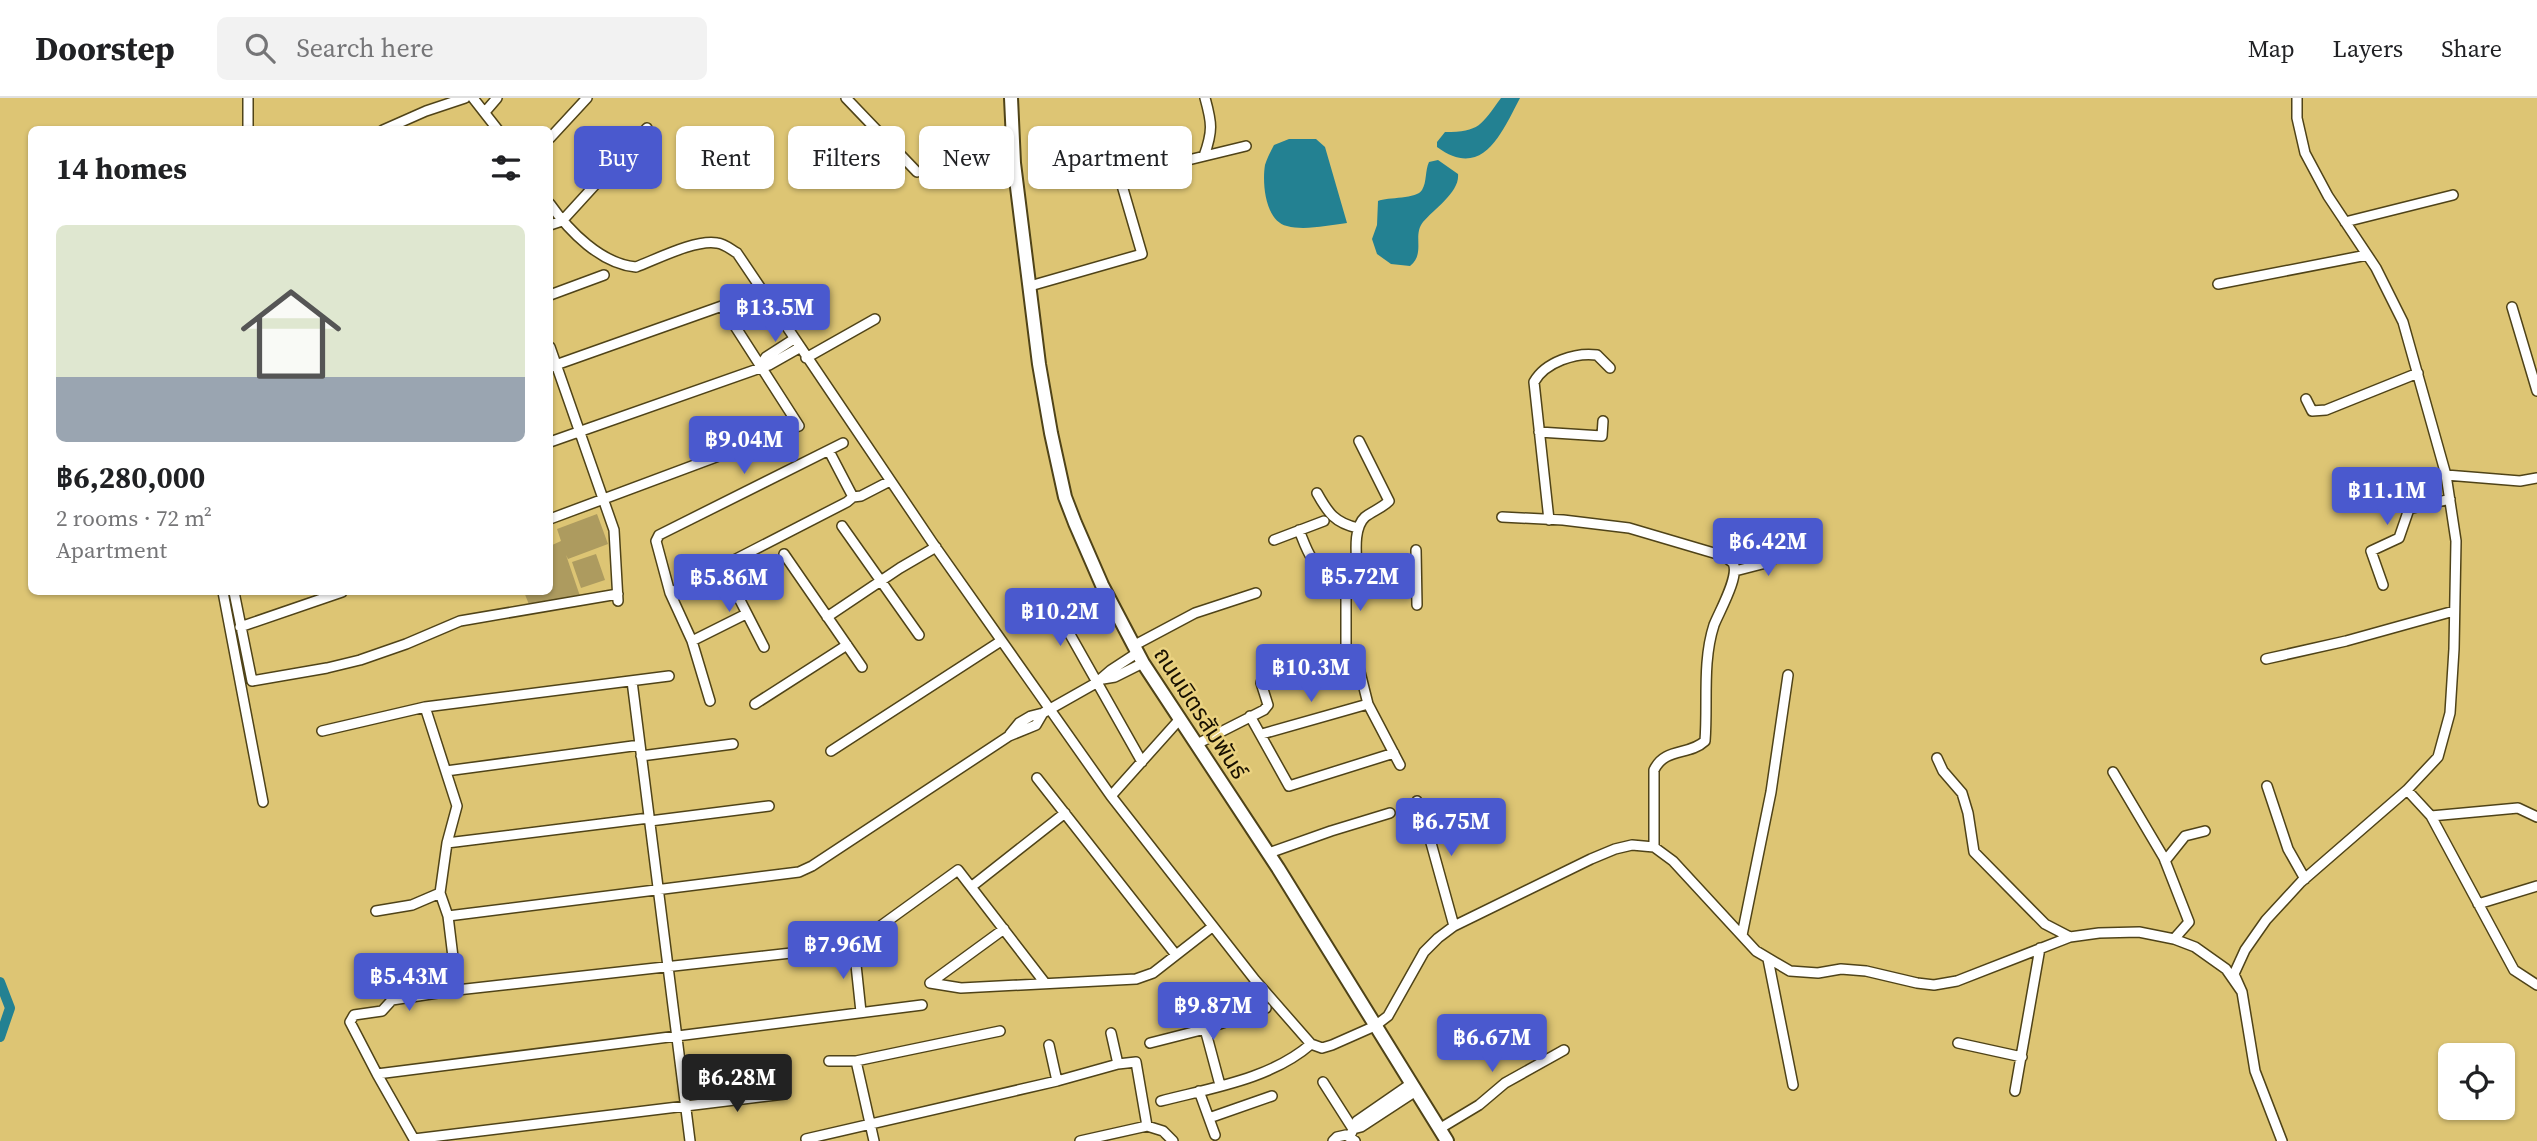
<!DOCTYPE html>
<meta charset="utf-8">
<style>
:root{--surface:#fff;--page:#f2f2f2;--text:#202124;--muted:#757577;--line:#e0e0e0;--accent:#4a59ce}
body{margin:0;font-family:"Source Serif 4","Noto Sans Thai",serif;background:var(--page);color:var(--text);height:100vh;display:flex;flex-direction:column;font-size:26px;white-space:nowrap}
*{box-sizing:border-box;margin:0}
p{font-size:23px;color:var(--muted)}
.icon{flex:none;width:38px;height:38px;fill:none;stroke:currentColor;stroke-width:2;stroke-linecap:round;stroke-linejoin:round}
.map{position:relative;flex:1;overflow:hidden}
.panel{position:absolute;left:28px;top:28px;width:525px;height:469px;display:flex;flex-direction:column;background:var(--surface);border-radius:10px;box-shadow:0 2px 5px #0004}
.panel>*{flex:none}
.top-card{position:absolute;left:574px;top:28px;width:665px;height:63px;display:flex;gap:14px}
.tools{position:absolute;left:2438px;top:945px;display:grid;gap:14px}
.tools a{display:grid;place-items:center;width:77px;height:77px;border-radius:10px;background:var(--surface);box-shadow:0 2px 5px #0004;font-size:35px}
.price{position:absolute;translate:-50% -60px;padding:0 16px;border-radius:7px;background:var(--accent);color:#fff;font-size:23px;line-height:46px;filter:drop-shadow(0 2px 4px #0008)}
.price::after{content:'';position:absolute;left:50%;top:42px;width:21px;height:16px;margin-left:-10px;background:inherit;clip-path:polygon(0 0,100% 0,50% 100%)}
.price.active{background:#222;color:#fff}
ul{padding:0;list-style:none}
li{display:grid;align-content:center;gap:14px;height:371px;padding:0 28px}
li span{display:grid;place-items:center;height:217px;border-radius:10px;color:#555}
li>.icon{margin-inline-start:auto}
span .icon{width:126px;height:126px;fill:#fffc;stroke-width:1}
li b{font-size:30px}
h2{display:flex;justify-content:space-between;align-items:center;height:84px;padding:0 28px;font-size:30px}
.pill{padding:0 24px;border-radius:10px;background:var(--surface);box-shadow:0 2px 5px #0004;font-size:24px;line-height:63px}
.pill.active{background:var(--accent);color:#fff}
header{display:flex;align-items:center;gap:42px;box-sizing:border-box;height:98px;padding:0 35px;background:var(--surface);border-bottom:2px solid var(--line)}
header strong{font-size:33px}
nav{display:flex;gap:38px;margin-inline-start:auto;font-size:24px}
.search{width:490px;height:63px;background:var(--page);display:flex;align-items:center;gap:18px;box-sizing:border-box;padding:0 24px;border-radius:10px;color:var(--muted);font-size:26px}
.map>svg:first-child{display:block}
.green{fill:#ad9b5f}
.water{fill:#238192}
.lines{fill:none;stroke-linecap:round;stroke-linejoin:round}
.canal{stroke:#238192;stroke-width:10}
.street-casing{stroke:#4f4318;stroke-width:12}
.secondary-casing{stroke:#4f4318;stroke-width:16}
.street{stroke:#fff;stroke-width:9}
.secondary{stroke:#fff;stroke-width:12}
.labels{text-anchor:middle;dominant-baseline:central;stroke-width:5;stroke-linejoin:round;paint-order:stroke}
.street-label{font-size:23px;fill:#181000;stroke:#ead281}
</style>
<header>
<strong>Doorstep</strong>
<div class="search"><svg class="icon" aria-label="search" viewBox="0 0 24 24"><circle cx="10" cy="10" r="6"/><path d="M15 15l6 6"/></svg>Search here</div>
<nav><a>Map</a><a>Layers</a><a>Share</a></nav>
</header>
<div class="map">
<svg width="2537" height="1043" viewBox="0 0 2537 1043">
<rect width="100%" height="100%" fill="#ddc574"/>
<!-- green -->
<path class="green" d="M597 416 608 446 568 461 566 457 580 498 530 509 524 494H550V448L561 443 557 431Z
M596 456 605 482 581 490 572 464Z"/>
<!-- water -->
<path class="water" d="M1501 0H1520C1502 34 1483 83 1437 49V44L1445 34C1480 34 1481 27 1501 0Z
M1289 41H1316L1325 49 1347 125C1328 127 1305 133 1287 128 1265 123 1262 85 1265 67 1267 60 1271 53 1274 47Z
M1438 62 1458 76C1460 94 1434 111 1423 124 1412 138 1426 155 1410 168L1391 166 1377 156 1372 141 1377 127 1378 103C1388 99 1417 101 1422 92 1427 84 1425 72 1429 64Z"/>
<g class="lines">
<!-- canal -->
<path class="canal" d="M0 884 10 910 0 939"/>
<defs>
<path id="street" d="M248 0V32
M473 0 498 32
M846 0 917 74
M485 14 497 0
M383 32 426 13 465 0
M550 40 587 0
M1204 58C1213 33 1212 25 1205 0
M550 106C569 133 601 166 636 169 657 161 696 141 717 145 725 146 730 151 737 155L932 444 1111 698 1255 882 1311 946
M2345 124 2453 97
M550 127 562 123 647 30
M2218 186 2367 157
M1030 188 1142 156 1121 84 1180 64 1246 48
M550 197 604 177
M2512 209 2537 293
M550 249 614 432 618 503
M806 260 875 221
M760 268 766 259 794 241
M550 269 722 208 799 328 550 421
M2306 301 2312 313 2326 312 2418 275
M1539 334 1602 338 1603 323
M550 344 769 267 799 250
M2446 377 2520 383 2537 380
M1317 395C1328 415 1335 425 1358 430
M853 399 861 398 890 383
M1502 419 1563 422 1629 430 1724 458C1725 459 1732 464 1733 465 1740 478 1719 514 1714 527 1702 564 1708 605 1705 643 1689 658 1665 649 1654 672V749
M1549 422 1534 284C1545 264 1576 254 1597 257L1610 270
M842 428 919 537
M1299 432C1307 452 1311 469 1333 475L1416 480
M1274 442 1324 423
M1416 452 1417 507
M784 456 862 569
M723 469 764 549
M1735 473 1766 465 1788 453
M1346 476V555
M1357 476C1357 460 1352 431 1365 419 1373 413 1382 410 1389 403L1359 343
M2383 487 2371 453 2399 440 2409 411 2450 401
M223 494 263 704
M234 494 252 583 327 570 360 562 406 546 460 523 618 496
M670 495 847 404 853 399 829 353
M1050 501 1142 664
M827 519 900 470 936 449
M240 529 342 494
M692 543 746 516
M1133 548 1195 515 1256 495
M2266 561 2346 543 2454 513
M1103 581 1115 579 1143 565
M632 583 690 1043
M710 603 692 543 670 495 656 443 659 437 843 345
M755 606 847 547
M425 609 457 708 447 745 440 795 448 818 457 892
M1250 618 1289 688 1394 655
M322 633 425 609 669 578
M1010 636 1019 625 1031 618 1043 615 1096 585 1111 572 1137 555
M1262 636 1368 606
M1197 646 1264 612 1268 607 1261 585 1263 579 1346 555 1357 562 1368 606 1400 667
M831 653 1001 543
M641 658 733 646
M1937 660 1943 673 1962 695 1968 715 1974 754 2045 826 2070 839
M446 673 640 647
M2113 674 2164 760 2189 824 2174 841
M1037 680 1176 857
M2267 688 2288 751 2305 781
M2407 692 2431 718 2514 872 2537 887
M1111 698 1179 622
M1417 703 1423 716 1454 828
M2431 718 2518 710 2537 719
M650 723 769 708
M447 745 649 720
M1269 755 1331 733 1390 715
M2165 763 2185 738 2205 733
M971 789 1065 715
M2478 806 2537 788
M376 813 412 807 440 795
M448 818 799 774 812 768 1009 638 1036 627 1043 615
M875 832 958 772 1045 885
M1742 837 1771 694 1788 577
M1768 861 1793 987
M930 885 961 890 1136 881 1153 875 1212 829
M930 885 1004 831
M1205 931 1220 987
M1111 935 1118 966
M1150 945 1205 931 1266 910
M1958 945 2022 959
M1049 947 1057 983
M829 963H856L1000 933
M856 963 874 1043
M377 976 922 907
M1323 984 1353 1031
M1199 993 1215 1037
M2015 993 2040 850
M1161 1003C1211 990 1271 981 1311 946L1322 950 1332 947 1375 928 1388 918 1424 854 1438 840 1454 828 1591 761 1615 751 1632 747 1654 749 1673 763 1756 853 1790 873 1818 875 1841 871 1866 873 1917 885 1934 887 1957 883 2070 839 2099 835 2139 834 2174 841 2195 849 2226 871 2242 894
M1209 1020 1272 998
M1353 1031 1361 1029 1416 993
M1439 1031 1479 1007 1505 985 1564 952
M1350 1038 1357 1023 1412 985
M414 1041 785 996
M806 1041 1057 983 1118 966 1136 964 1147 1028
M415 1043 377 976 350 924 354 917 382 913 392 902 457 892 854 848 861 914
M1080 1043 1147 1028 1163 1033 1173 1043
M1333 1043 1337 1039 1346 1037 1355 1043
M2282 1043 2255 973 2242 894 2234 876 2245 852 2266 822 2301 784 2407 692 2438 659 2450 615 2454 551 2456 443 2446 377 2403 224 2376 170 2328 98 2305 55 2297 20V0"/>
<path id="secondary" d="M1011 0 1014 65 1039 266 1051 335 1065 399 1075 425 1102 487 1143 565 1278 770 1447 1043"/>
</defs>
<!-- street casing -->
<use href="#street" class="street-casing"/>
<!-- secondary casing -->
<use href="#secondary" class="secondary-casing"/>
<!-- street -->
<use href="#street" class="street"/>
<!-- secondary -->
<use href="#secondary" class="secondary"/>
</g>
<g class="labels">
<!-- street labels -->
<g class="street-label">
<text transform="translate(1201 615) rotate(57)">ถนนมิตรสัมพันธ์</text>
</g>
</g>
</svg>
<div class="tools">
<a><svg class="icon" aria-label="locate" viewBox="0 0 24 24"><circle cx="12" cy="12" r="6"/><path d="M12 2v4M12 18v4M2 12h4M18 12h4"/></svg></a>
</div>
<b class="price" style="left:775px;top:246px">฿13.5M</b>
<b class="price" style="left:744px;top:378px">฿9.04M</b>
<b class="price" style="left:2387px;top:429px">฿11.1M</b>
<b class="price" style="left:1768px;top:480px">฿6.42M</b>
<b class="price" style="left:1360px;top:515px">฿5.72M</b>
<b class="price" style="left:729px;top:516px">฿5.86M</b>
<b class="price" style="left:1060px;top:550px">฿10.2M</b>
<b class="price" style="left:1311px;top:606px">฿10.3M</b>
<b class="price" style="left:1451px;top:760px">฿6.75M</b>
<b class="price" style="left:843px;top:883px">฿7.96M</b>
<b class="price" style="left:409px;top:915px">฿5.43M</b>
<b class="price" style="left:1213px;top:944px">฿9.87M</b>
<b class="price" style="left:1492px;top:976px">฿6.67M</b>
<b class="price active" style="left:737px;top:1016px">฿6.28M</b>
<div class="top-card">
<a class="pill active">Buy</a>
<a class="pill">Rent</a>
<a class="pill">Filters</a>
<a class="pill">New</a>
<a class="pill">Apartment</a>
</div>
<section class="panel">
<h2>14 homes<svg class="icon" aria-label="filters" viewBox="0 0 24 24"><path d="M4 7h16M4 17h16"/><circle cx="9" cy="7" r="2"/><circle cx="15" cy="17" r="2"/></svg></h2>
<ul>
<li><span style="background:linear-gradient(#dfe7d0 70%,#9aa5b1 0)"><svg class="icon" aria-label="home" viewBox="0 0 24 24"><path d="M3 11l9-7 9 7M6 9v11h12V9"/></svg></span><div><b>฿6,280,000</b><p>2 rooms · 72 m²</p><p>Apartment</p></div></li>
</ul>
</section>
</div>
